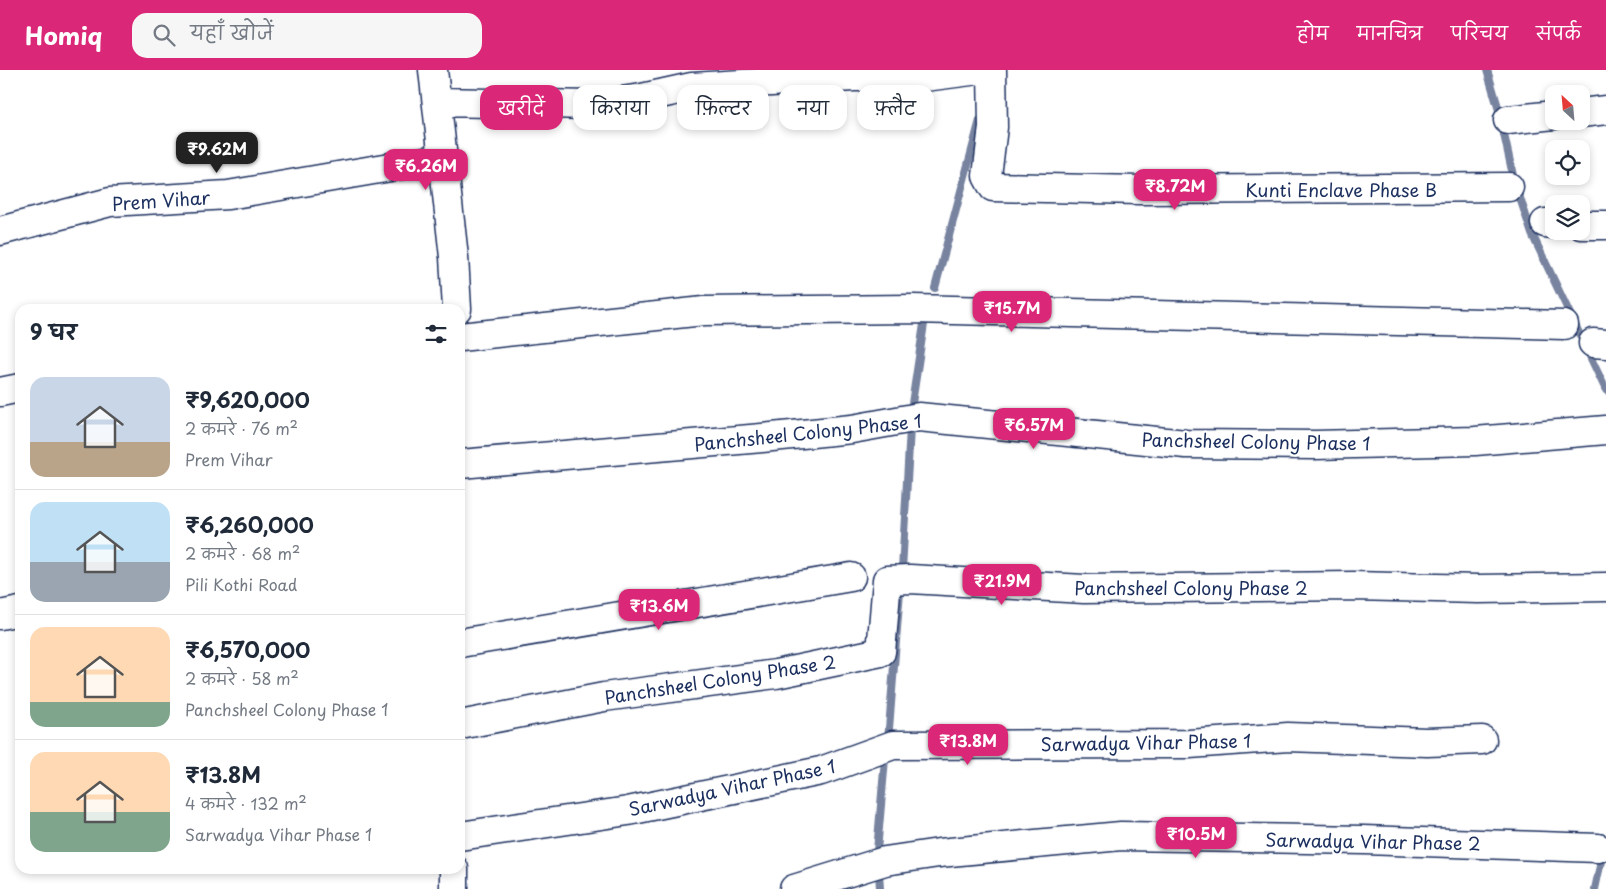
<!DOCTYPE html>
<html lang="hi">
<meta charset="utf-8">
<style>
:root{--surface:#fff;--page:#f6f6f7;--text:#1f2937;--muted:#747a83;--line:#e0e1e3;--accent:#db2777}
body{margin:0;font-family:"Playpen Sans","Playpen Sans Deva",sans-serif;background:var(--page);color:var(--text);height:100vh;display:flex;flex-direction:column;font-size:19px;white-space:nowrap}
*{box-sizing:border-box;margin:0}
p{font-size:16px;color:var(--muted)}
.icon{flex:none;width:28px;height:28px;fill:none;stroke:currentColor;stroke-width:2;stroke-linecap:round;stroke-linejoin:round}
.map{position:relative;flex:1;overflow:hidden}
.side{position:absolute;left:15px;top:234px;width:450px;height:570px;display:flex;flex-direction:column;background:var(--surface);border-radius:15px;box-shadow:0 2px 8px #0003}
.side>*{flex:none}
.hud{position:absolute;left:480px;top:15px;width:475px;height:45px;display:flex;gap:10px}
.needle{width:32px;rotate:334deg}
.fabs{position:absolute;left:1545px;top:15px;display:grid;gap:10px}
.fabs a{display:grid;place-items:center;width:45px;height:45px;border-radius:10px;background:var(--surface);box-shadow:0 2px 8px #0003;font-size:25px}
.price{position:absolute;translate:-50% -42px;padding:0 11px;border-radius:10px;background:var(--accent);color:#fff;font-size:16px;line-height:32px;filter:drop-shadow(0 1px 2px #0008)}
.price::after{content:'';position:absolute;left:50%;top:30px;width:15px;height:11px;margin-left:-8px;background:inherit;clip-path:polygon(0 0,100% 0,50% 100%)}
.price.active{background:#222;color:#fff}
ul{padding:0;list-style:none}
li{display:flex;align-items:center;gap:15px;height:125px;padding:0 15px}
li+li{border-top:1px solid var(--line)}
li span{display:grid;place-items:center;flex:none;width:140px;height:100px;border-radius:15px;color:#555}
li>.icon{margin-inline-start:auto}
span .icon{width:60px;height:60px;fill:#fffc;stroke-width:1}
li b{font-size:21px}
h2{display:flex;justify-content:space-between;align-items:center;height:60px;padding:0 15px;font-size:21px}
.chip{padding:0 18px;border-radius:15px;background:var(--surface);box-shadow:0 2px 8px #0003;font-size:18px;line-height:45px}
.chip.active{background:var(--accent);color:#fff}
header{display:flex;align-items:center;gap:30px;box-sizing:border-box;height:70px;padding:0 25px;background:var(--accent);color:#fff}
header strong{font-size:24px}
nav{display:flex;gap:28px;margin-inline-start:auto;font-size:18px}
.search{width:350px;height:45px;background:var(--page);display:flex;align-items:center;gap:12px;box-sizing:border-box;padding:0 18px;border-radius:15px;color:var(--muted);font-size:19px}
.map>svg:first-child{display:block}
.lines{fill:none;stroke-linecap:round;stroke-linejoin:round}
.stream{stroke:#77839f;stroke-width:8}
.minor-casing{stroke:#1b2f5e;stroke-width:31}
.minor{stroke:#fff;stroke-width:28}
.labels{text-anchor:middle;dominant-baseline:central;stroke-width:4;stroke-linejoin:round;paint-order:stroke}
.street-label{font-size:18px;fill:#1b2f5e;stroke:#fff}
</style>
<header>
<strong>Homiq</strong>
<div class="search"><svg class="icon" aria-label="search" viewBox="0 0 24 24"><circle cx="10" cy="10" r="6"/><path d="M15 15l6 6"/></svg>यहाँ खोजें</div>
<nav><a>होम</a><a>मानचित्र</a><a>परिचय</a><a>संपर्क</a></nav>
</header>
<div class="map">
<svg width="1606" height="819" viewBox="0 0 1606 819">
<rect width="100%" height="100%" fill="#fff"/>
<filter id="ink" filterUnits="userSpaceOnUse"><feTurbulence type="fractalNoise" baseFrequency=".02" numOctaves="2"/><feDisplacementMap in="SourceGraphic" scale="10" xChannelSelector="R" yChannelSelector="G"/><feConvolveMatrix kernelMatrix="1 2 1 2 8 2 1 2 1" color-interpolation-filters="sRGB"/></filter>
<g filter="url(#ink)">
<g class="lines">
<!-- stream -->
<path class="stream" d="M1487 0 1498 37 1514 110 1532 164 1606 320
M935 218 980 50
M911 340 924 254
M902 500 910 358
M888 671 900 521
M877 781 885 689
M879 802 880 819
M1595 819 1603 782"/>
<defs>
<path id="minor" d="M433 0 454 187 457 239
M992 0 993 57 987 106 993 117 1140 120 1509 117
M437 32 592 35 642 28 692 17 854 7H925L979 0
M1581 43 1606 40
M1508 50 1554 45
M1545 153 1554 154
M1581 155H1606
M0 161 110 132 228 125 443 88
M460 267 704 241 913 239 1564 255
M1593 273 1606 274
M0 322 20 318
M460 394 762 368 852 359 919 347 1186 374 1315 375 1475 371 1606 360
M0 545 20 541
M460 573 851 507
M460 655 604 627 776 604 881 582 887 510 910 509 1084 519 1353 516 1478 519 1606 517
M460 766 628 741 821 701 893 675 1189 674 1288 667 1427 672 1482 670
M454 819V799
M794 819 885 791 939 783 1121 766 1364 770 1598 778"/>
</defs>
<!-- minor casing -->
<use href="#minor" class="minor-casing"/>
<!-- minor -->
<use href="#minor" class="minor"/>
</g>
</g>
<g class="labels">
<!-- street labels -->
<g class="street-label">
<text x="1341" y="119">Kunti Enclave Phase B</text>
<text transform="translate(161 130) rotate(-4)">Prem Vihar</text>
<text transform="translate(808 362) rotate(-6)">Panchsheel Colony Phase 1</text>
<text transform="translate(1256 371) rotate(1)">Panchsheel Colony Phase 1</text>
<text x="1191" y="517">Panchsheel Colony Phase 2</text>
<text transform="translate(720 609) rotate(-9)">Panchsheel Colony Phase 2</text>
<text transform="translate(1146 672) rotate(-1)">Sarwadya Vihar Phase 1</text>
<text transform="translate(732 717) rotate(-12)">Sarwadya Vihar Phase 1</text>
<text transform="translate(1373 771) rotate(1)">Sarwadya Vihar Phase 2</text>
</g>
</g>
</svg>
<div class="fabs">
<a><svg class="needle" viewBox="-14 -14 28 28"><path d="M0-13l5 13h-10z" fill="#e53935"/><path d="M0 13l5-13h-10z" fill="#747a83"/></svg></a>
<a><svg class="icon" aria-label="locate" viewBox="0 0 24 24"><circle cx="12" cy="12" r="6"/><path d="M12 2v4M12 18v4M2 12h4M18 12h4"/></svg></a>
<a><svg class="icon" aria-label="layers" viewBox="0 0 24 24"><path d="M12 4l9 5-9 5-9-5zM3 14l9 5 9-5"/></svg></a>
</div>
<b class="price active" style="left:217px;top:104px">₹9.62M</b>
<b class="price" style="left:426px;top:121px">₹6.26M</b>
<b class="price" style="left:1175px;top:141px">₹8.72M</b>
<b class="price" style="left:1012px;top:263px">₹15.7M</b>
<b class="price" style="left:1034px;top:380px">₹6.57M</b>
<b class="price" style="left:1002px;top:536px">₹21.9M</b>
<b class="price" style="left:659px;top:561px">₹13.6M</b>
<b class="price" style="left:968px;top:696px">₹13.8M</b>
<b class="price" style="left:1196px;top:789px">₹10.5M</b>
<div class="hud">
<a class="chip active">खरीदें</a>
<a class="chip">किराया</a>
<a class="chip">फ़िल्टर</a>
<a class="chip">नया</a>
<a class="chip">फ़्लैट</a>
</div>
<section class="side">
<h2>9 घर<svg class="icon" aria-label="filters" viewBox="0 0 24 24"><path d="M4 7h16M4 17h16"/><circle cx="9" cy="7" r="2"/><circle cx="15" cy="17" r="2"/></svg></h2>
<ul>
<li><span style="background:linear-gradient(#c9d6e8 65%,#b9a48a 0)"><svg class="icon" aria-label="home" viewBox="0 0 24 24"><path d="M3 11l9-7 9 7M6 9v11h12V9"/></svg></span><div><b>₹9,620,000</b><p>2 कमरे · 76 m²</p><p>Prem Vihar</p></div></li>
<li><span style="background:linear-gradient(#bfe0f5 60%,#9aa5b1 0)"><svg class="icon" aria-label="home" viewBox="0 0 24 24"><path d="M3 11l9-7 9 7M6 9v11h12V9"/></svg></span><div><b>₹6,260,000</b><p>2 कमरे · 68 m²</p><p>Pili Kothi Road</p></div></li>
<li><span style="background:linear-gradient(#ffd9b3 75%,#7fa58c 0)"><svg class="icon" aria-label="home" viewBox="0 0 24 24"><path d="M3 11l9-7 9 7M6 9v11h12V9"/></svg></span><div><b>₹6,570,000</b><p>2 कमरे · 58 m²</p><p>Panchsheel Colony Phase 1</p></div></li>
<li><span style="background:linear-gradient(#ffd9b3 60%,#7fa58c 0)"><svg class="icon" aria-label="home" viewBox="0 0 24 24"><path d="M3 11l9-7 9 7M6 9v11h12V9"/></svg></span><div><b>₹13.8M</b><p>4 कमरे · 132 m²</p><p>Sarwadya Vihar Phase 1</p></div></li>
</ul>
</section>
</div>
